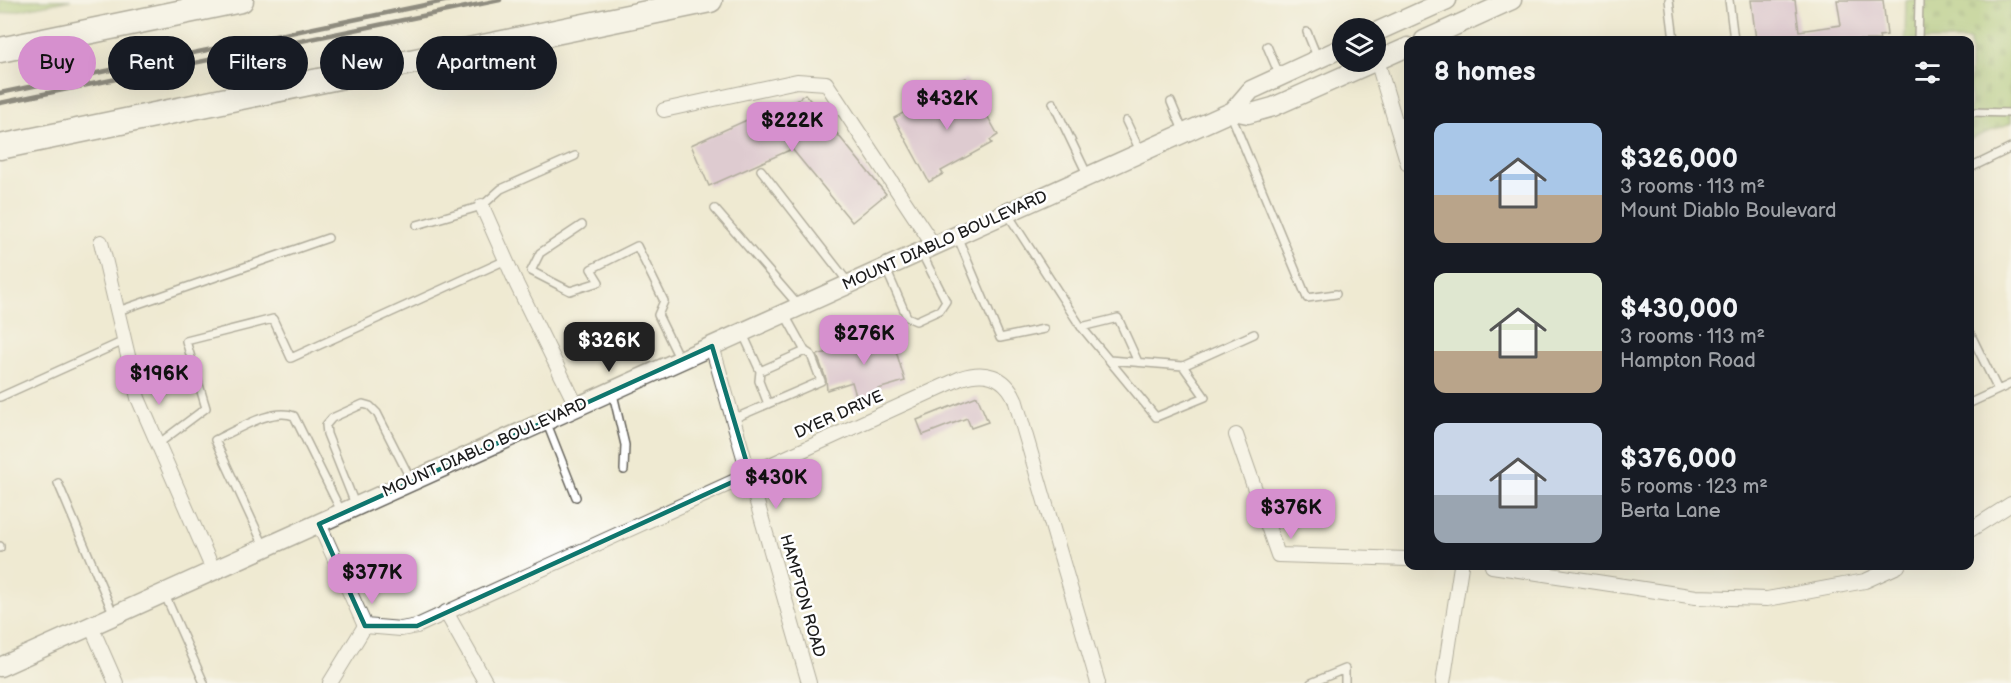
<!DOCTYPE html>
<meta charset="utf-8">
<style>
:root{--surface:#171b24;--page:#20242c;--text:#f1f3f6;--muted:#9ea1a6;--accent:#d690ce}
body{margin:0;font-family:"Balsamiq Sans",sans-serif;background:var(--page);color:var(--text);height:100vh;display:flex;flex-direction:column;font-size:22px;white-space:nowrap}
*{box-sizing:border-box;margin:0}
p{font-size:20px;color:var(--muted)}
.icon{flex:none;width:33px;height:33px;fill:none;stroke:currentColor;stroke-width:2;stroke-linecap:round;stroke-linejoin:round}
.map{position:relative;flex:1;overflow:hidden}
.panel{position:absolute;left:1404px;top:36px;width:570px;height:534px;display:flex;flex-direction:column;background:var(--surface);border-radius:12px;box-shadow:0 6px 24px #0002}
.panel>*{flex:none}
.banner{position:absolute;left:18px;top:36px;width:570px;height:54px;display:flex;gap:12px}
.tools{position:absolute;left:1332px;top:18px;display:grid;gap:12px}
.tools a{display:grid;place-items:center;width:54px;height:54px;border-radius:50%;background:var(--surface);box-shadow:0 6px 24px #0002;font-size:30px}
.price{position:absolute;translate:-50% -51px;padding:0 14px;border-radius:12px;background:var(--accent);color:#111;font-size:20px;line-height:39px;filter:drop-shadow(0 2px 3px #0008)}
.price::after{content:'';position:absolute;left:50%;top:36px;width:18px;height:14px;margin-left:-9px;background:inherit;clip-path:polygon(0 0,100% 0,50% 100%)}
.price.current{background:#222;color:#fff}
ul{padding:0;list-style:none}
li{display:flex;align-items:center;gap:18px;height:150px;padding:0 30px}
li span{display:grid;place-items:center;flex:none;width:168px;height:120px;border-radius:12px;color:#555}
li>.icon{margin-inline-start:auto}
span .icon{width:72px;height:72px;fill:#fffc;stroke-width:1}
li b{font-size:26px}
h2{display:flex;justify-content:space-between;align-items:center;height:72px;padding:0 30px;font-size:26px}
.chip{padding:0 21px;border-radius:27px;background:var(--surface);box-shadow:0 6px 24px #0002;font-size:21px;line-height:54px}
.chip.current{background:var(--accent);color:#111}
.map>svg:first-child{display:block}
.grass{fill:#9fc36d;stroke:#5e7044;stroke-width:1.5}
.cemetery{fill:url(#cemetery-stones);stroke:#5e7044;stroke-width:1.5}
.building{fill:#cba6cf}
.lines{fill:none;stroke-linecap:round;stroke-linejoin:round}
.lane-casing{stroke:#66645c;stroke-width:10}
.street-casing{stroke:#66645c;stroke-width:16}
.secondary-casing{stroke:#66645c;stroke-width:21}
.highway-casing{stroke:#66645c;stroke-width:27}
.lane{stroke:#fff;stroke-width:7}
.street{stroke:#fff;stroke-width:14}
.secondary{stroke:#fff;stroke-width:18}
.highway{stroke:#fff;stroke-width:24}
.rail{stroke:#1c1c1c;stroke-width:4.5}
.marked{fill:none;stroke:#0f766e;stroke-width:4.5;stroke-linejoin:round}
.labels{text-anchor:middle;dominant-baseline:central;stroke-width:5;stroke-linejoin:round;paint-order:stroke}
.street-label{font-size:16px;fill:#1c1c1c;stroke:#fff}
</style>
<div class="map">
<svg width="2011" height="683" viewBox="0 0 2011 683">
<defs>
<pattern id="cemetery-stones" width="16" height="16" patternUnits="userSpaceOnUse" patternTransform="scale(1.5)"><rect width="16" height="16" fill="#9fc36d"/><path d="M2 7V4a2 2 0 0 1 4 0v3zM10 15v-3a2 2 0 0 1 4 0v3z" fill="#88a75e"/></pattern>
</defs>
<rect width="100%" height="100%" fill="#fff"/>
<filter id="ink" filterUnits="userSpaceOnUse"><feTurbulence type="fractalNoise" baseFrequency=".0167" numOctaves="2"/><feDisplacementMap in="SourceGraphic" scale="12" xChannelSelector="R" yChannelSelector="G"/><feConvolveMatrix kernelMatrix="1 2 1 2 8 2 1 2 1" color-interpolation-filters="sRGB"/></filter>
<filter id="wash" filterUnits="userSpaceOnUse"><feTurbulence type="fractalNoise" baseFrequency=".008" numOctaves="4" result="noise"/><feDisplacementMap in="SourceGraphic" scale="24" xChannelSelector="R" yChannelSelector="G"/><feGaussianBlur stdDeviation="1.35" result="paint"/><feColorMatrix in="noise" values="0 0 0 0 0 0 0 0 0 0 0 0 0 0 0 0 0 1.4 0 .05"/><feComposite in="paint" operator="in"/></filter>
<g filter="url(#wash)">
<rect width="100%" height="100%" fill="#efead2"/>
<!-- grass -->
<path class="grass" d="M0 0H71L0 14Z"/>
<!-- cemetery -->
<path class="cemetery" d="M1906 0H2011V123L1970 139V40H1905Z"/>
<g id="blocks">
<!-- building -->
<path class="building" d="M1751 0H1795L1799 31 1841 25 1837 0H1883L1887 35 1879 36 1880 40H1756Z
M966 78 998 135 990 140 992 143 941 171 943 174 929 182 894 118 923 102 927 110 931 108 932 110 959 95 953 85Z
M805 94 886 194 852 222 792 149 709 186 691 145 785 103 786 108Z
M890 331 905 381 878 389 880 393 857 399 852 382 827 390 826 379 817 355 868 342 867 338Z
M977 396 988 422 971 428 967 418 923 435 917 420Z"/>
</g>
</g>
<g filter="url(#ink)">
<use href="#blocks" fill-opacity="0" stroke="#66645c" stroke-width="1.5"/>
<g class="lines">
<defs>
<path id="lane" d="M1669 0 1674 40
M1729 0 1734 40
M1307 32 1318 59
M1918 40 1919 0
M1267 46 1279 74
M1171 102 1184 133
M1053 103 1088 176
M1970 112 2011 113
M1231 115 1307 298 1336 294
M1126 121 1141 153
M1970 168 2011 148
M761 170 848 282
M715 209 798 305
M1007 213 1079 324 1156 417 1205 397 1183 366 1109 360
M417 225 482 206 501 189 575 156
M582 225 540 253 531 271 570 291 599 282 591 269 637 246 664 301 658 315 679 358
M957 236 1000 338 1044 329
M886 269 907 317 916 321 940 310 946 301 921 252
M118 311 328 238
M1081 327 1118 318 1138 362
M1970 333 1998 390
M743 334 760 371 759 381 768 404
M1183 366 1254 334
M760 371 805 351
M613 394 625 445 624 470
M0 397 124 341
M1970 403 2011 384
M733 419 821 381 811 355 805 351 785 315
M546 421 576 497
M158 444 206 408 186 341 273 319 291 358 506 260
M58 483 113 613
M355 504 327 434 326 425 332 418 363 404 370 406 377 413 411 480
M0 546V548
M264 546 215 440C237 430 272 407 294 416L341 511
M164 593 204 683
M1311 683 1345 669V683"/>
<path id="street" d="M1376 57 1408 164
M664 110 797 81 826 83 934 246
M482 206 517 285 577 407
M101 242 138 398 214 572
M712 346 809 683
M1236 435 1278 555 1408 559
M319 524 365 626 330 683
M1970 530 2011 504
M1492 566 1696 597 1767 599 1865 581 1898 566
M446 612 486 683
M91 626 116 683
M365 626 401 629 417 626 961 378C985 370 1005 376 1015 399L1098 683
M1443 683 1461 566"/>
<path id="secondary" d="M1376 32 1447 0
M1424 40 1512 0
M1233 111 1248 114 1273 107 1408 47
M0 667 1233 111 1251 90 1342 48"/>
<path id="highway" d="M0 50 241 0
M0 147 710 0"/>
</defs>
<!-- lane casing -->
<use href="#lane" class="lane-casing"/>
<!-- street casing -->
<use href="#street" class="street-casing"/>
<!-- secondary casing -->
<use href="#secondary" class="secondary-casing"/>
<!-- highway casing -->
<use href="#highway" class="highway-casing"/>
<!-- lane -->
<use href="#lane" class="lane"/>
<!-- street -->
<use href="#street" class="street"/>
<!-- secondary -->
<use href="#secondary" class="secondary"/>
<!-- highway -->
<use href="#highway" class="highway"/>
<!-- rail -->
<path class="rail" d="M0 93 449 0
M0 103 500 0"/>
</g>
</g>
<!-- marked area -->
<path d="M0 0H2011V683H0ZM712 346 750 474 417 626H365L319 524Z" fill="#efead2" fill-opacity=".55" fill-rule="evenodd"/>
<path class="marked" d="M712 346 750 474 417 626H365L319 524Z"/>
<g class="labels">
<!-- street labels -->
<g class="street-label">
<text transform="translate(945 241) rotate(-24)">MOUNT DIABLO BOULEVARD</text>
<text transform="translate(839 415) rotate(-24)">DYER DRIVE</text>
<text transform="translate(485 448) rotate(-24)">MOUNT DIABLO BOULEVARD</text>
<text transform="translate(802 596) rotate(74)">HAMPTON ROAD</text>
</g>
</g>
</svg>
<div class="tools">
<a><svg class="icon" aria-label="layers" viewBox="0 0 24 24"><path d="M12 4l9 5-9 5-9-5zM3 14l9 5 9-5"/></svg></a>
</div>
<b class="price" style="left:947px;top:131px">$432K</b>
<b class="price" style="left:792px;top:153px">$222K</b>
<b class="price" style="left:864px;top:366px">$276K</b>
<b class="price current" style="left:609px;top:373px">$326K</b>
<b class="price" style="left:159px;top:406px">$196K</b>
<b class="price" style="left:776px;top:510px">$430K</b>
<b class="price" style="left:1291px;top:540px">$376K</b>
<b class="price" style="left:372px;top:605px">$377K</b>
<div class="banner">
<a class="chip current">Buy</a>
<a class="chip">Rent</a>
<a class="chip">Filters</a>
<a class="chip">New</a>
<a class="chip">Apartment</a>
</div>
<section class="panel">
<h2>8 homes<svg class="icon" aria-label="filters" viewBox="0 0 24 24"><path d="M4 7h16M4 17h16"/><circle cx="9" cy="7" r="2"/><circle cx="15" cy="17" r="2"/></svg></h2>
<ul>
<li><span style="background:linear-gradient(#a9c7e8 60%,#b9a48a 0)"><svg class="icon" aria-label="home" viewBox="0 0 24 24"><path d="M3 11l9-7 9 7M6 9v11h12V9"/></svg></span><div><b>$326,000</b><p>3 rooms · 113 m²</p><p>Mount Diablo Boulevard</p></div></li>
<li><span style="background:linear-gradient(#dfe7d0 65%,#b9a48a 0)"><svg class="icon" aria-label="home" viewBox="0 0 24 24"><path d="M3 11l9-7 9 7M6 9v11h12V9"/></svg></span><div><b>$430,000</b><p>3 rooms · 113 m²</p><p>Hampton Road</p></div></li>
<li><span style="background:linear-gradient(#c9d6e8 60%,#9aa5b1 0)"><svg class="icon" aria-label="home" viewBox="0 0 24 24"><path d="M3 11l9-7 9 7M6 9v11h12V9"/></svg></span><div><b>$376,000</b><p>5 rooms · 123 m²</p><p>Berta Lane</p></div></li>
</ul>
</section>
</div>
